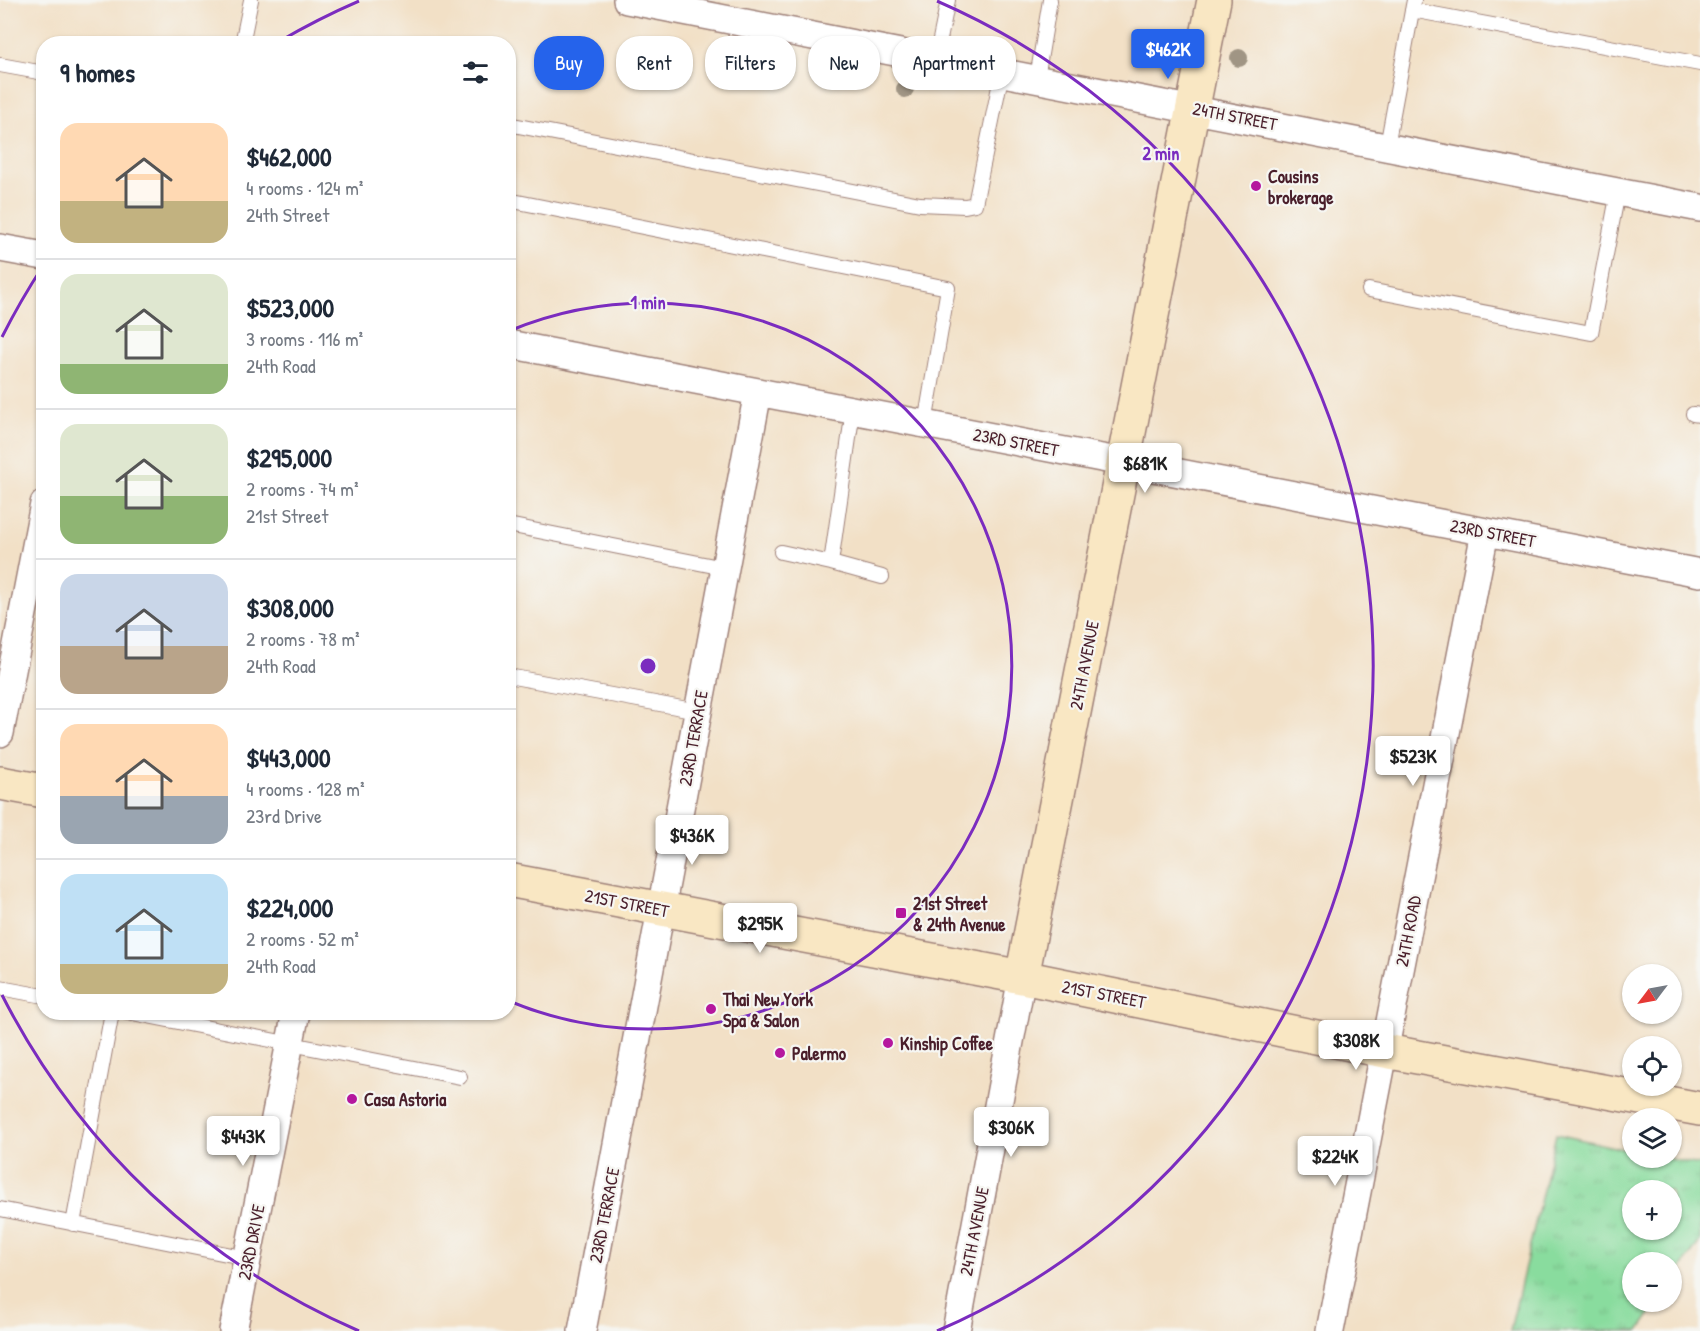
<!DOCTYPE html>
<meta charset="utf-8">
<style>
:root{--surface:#fff;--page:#f2f2f3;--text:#1f2937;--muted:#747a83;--line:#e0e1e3;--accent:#2563eb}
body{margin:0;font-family:"Patrick Hand",sans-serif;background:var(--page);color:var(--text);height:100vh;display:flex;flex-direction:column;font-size:22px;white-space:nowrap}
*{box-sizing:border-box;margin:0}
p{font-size:20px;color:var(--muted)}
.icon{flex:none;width:33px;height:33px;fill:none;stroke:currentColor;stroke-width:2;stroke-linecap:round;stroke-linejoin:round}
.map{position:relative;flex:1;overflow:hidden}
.drawer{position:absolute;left:36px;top:36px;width:480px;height:984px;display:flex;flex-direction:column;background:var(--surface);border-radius:24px;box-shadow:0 2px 4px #0004}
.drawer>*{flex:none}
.guide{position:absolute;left:534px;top:36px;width:570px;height:54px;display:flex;gap:12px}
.needle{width:39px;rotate:238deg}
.controls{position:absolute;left:1622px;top:964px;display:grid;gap:12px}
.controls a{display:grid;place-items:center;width:60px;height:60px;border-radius:50%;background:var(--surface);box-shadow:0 2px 4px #0004;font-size:30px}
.price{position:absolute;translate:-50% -51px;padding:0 14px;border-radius:6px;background:#fff;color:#222;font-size:20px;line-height:39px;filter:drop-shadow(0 2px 3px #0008)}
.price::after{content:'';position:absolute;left:50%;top:36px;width:18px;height:14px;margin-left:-9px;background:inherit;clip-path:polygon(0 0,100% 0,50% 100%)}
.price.active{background:var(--accent);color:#fff}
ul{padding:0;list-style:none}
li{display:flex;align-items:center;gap:18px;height:150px;padding:0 24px}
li+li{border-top:2px solid var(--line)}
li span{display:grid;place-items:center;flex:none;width:168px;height:120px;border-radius:18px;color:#555}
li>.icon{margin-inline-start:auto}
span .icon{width:72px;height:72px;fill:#fffc;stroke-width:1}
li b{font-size:26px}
h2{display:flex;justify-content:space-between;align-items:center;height:72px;padding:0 24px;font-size:26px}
.pill{padding:0 21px;border-radius:24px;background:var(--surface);box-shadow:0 2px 4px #0004;font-size:21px;line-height:54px}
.pill.active{background:var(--accent);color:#fff}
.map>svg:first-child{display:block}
.park{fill:url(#park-tufts);stroke:#6a7e64;stroke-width:1.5;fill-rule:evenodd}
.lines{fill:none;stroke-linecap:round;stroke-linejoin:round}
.lane-casing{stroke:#9e8078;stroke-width:16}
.street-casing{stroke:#9e8078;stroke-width:30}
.secondary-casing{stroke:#9e8078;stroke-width:36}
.lane{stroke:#fff;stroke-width:14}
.street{stroke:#fff;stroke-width:27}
.secondary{stroke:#f9e7c3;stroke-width:33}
.tree{fill:#a09584}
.ring{fill:none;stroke:#7b2cbf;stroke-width:3}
.poi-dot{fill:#b5179e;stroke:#f6f6f2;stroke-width:2}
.labels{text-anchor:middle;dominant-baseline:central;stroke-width:4.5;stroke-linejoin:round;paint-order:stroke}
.street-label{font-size:18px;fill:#4a1f2b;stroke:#f6f6f2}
.poi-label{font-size:18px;font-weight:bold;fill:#4a1f2b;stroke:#f6f6f2;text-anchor:start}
.centre{fill:#7b2cbf;stroke:#f6f6f2;stroke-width:3}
.ring-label{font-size:18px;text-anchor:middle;font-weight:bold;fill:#7b2cbf;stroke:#f6f6f2;stroke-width:4.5;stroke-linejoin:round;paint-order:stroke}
</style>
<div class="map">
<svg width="1700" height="1331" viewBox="0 0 1700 1331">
<defs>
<pattern id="park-tufts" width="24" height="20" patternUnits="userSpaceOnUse" patternTransform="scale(1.5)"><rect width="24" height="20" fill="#89dc9e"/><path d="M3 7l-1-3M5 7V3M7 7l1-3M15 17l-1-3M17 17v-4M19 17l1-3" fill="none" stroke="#78bc88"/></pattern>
</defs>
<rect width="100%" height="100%" fill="#f6f6f2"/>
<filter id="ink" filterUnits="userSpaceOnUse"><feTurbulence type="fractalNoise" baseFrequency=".0167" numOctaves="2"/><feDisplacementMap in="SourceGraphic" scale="12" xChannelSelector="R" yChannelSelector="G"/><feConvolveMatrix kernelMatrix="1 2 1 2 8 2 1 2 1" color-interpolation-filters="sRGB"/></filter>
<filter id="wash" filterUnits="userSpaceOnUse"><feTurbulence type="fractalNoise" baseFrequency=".008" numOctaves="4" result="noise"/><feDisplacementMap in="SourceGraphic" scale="24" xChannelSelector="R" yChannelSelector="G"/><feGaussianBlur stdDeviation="1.35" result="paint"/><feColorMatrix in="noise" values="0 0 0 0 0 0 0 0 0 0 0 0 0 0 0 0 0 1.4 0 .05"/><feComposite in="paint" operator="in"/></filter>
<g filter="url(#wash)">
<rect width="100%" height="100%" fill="#f2e0c6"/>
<!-- park -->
<path class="park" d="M1556 1134 1632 1151V1158H1666L1700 1165V1241L1671 1284V1263H1632V1302H1659L1639 1331H1510ZM1632 1191H1671V1230H1632Z"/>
</g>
<g filter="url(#ink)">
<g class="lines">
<defs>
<path id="lane" d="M1412 10 1700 64
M242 44 251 0
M936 59 948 0
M0 65 44 73
M1037 78 1050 0
M508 124 920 204 965 206 975 204 1002 72
M1387 146 1414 0
M508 200 948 288 925 424
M1369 290 1591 333 1618 192
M853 410 831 563 882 577
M1693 414 1700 415
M508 525 724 568
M781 552 831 563
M508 676 698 711
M0 988 44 996
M127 1012 460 1077
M0 1209 247 1258
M73 1224 112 1012"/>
<path id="street" d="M627 0 1700 208
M0 248 44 256
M508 344 1700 573
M0 733 44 504
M233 1331 296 1012
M582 1331 758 392
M956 1331 1022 977
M1330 1331 1485 532"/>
<path id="secondary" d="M0 783 44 791
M508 880 1022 977 1385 1051 1700 1109
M1022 977 1214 0"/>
</defs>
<!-- lane casing -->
<use href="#lane" class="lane-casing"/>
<!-- street casing -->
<use href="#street" class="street-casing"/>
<!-- secondary casing -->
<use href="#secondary" class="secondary-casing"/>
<!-- lane -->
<use href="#lane" class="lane"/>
<!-- street -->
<use href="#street" class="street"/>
<!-- secondary -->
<use href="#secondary" class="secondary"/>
</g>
<!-- trees -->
<g class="tree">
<circle cx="1239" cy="58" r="9"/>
<circle cx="905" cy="89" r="9"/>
</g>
</g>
<!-- distance rings -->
<g class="ring">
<path d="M509 331A363 363 0 1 1 509 1001"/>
<path d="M359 1331A725 725 0 0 1 2 995M2 337A725 725 0 0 1 43 266M280 41A725 725 0 0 1 359 1M937 1A725 725 0 0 1 937 1331"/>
</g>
<!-- markers -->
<g class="poi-dot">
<circle cx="1256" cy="186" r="6"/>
<rect x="895" y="907" width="12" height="12" rx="3"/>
<circle cx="711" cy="1009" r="6"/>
<circle cx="888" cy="1043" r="6"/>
<circle cx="780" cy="1053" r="6"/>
<circle cx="352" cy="1099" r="6"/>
</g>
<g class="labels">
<!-- street labels -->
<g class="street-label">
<text transform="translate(1235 116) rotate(11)">24TH STREET</text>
<text transform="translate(1016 442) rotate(11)">23RD STREET</text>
<text transform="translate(1493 533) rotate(11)">23RD STREET</text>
<text transform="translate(1084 665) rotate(-79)">24TH AVENUE</text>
<text transform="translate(693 738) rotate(-80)">23RD TERRACE</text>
<text transform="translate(627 903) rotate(11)">21ST STREET</text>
<text transform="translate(1408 931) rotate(-79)">24TH ROAD</text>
<text transform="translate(1104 994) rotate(11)">21ST STREET</text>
<text transform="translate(604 1215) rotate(-79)">23RD TERRACE</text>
<text transform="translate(974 1231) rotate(-79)">24TH AVENUE</text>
<text transform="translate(251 1242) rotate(-79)">23RD DRIVE</text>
</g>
<!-- poi labels -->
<g class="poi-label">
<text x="1268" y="176">Cousins<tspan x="1268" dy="21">brokerage</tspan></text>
<text x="913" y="903">21st Street<tspan x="913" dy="21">&amp; 24th Avenue</tspan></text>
<text x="723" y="999">Thai New York<tspan x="723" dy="21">Spa &amp; Salon</tspan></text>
<text x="900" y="1043">Kinship Coffee</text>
<text x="792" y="1053">Palermo</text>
<text x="364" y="1099">Casa Astoria</text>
</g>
</g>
<circle cx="648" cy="666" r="9" class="centre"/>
<g class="ring-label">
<text x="1161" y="160">2 min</text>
<text x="648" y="309">1 min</text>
</g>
</svg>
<div class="controls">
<a><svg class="needle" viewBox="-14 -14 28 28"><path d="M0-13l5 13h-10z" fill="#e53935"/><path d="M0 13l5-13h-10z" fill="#747a83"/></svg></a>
<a><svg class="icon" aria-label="locate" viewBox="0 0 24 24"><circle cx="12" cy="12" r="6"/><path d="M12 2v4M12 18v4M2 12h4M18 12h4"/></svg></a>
<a><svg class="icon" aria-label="layers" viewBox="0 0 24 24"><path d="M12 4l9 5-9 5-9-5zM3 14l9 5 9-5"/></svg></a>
<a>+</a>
<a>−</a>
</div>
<b class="price active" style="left:1168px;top:80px">$462K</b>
<b class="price" style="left:1145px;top:494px">$681K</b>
<b class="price" style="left:1413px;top:787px">$523K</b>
<b class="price" style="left:692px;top:866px">$436K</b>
<b class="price" style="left:760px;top:954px">$295K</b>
<b class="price" style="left:1356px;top:1071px">$308K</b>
<b class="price" style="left:1011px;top:1158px">$306K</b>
<b class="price" style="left:243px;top:1167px">$443K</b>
<b class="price" style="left:1335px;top:1187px">$224K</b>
<div class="guide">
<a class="pill active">Buy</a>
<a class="pill">Rent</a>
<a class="pill">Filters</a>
<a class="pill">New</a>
<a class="pill">Apartment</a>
</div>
<section class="drawer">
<h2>9 homes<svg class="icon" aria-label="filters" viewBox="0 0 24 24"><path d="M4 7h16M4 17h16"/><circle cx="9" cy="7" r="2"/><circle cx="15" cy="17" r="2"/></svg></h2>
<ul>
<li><span style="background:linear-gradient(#ffd9b3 65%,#c2b280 0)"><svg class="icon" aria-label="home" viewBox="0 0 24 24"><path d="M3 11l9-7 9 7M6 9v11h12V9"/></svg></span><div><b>$462,000</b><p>4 rooms · 124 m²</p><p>24th Street</p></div></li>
<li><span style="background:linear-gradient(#dfe7d0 75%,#8fb573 0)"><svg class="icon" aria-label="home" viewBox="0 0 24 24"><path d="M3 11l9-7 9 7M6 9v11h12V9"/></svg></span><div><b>$523,000</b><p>3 rooms · 116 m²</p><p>24th Road</p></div></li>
<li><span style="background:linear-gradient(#dfe7d0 60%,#8fb573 0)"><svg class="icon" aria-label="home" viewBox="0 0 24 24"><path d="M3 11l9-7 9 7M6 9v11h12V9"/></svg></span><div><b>$295,000</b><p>2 rooms · 74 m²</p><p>21st Street</p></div></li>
<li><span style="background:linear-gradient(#c9d6e8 60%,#b9a48a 0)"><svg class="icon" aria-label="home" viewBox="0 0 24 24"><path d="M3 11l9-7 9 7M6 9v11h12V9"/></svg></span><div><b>$308,000</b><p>2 rooms · 78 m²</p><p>24th Road</p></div></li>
<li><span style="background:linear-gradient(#ffd9b3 60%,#9aa5b1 0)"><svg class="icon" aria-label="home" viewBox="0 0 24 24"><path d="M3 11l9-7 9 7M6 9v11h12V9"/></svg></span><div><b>$443,000</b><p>4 rooms · 128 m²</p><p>23rd Drive</p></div></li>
<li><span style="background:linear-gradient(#bfe0f5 75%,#c2b280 0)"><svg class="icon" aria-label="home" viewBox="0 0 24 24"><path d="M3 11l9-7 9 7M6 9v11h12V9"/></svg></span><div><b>$224,000</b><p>2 rooms · 52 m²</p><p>24th Road</p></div></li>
</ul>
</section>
</div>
